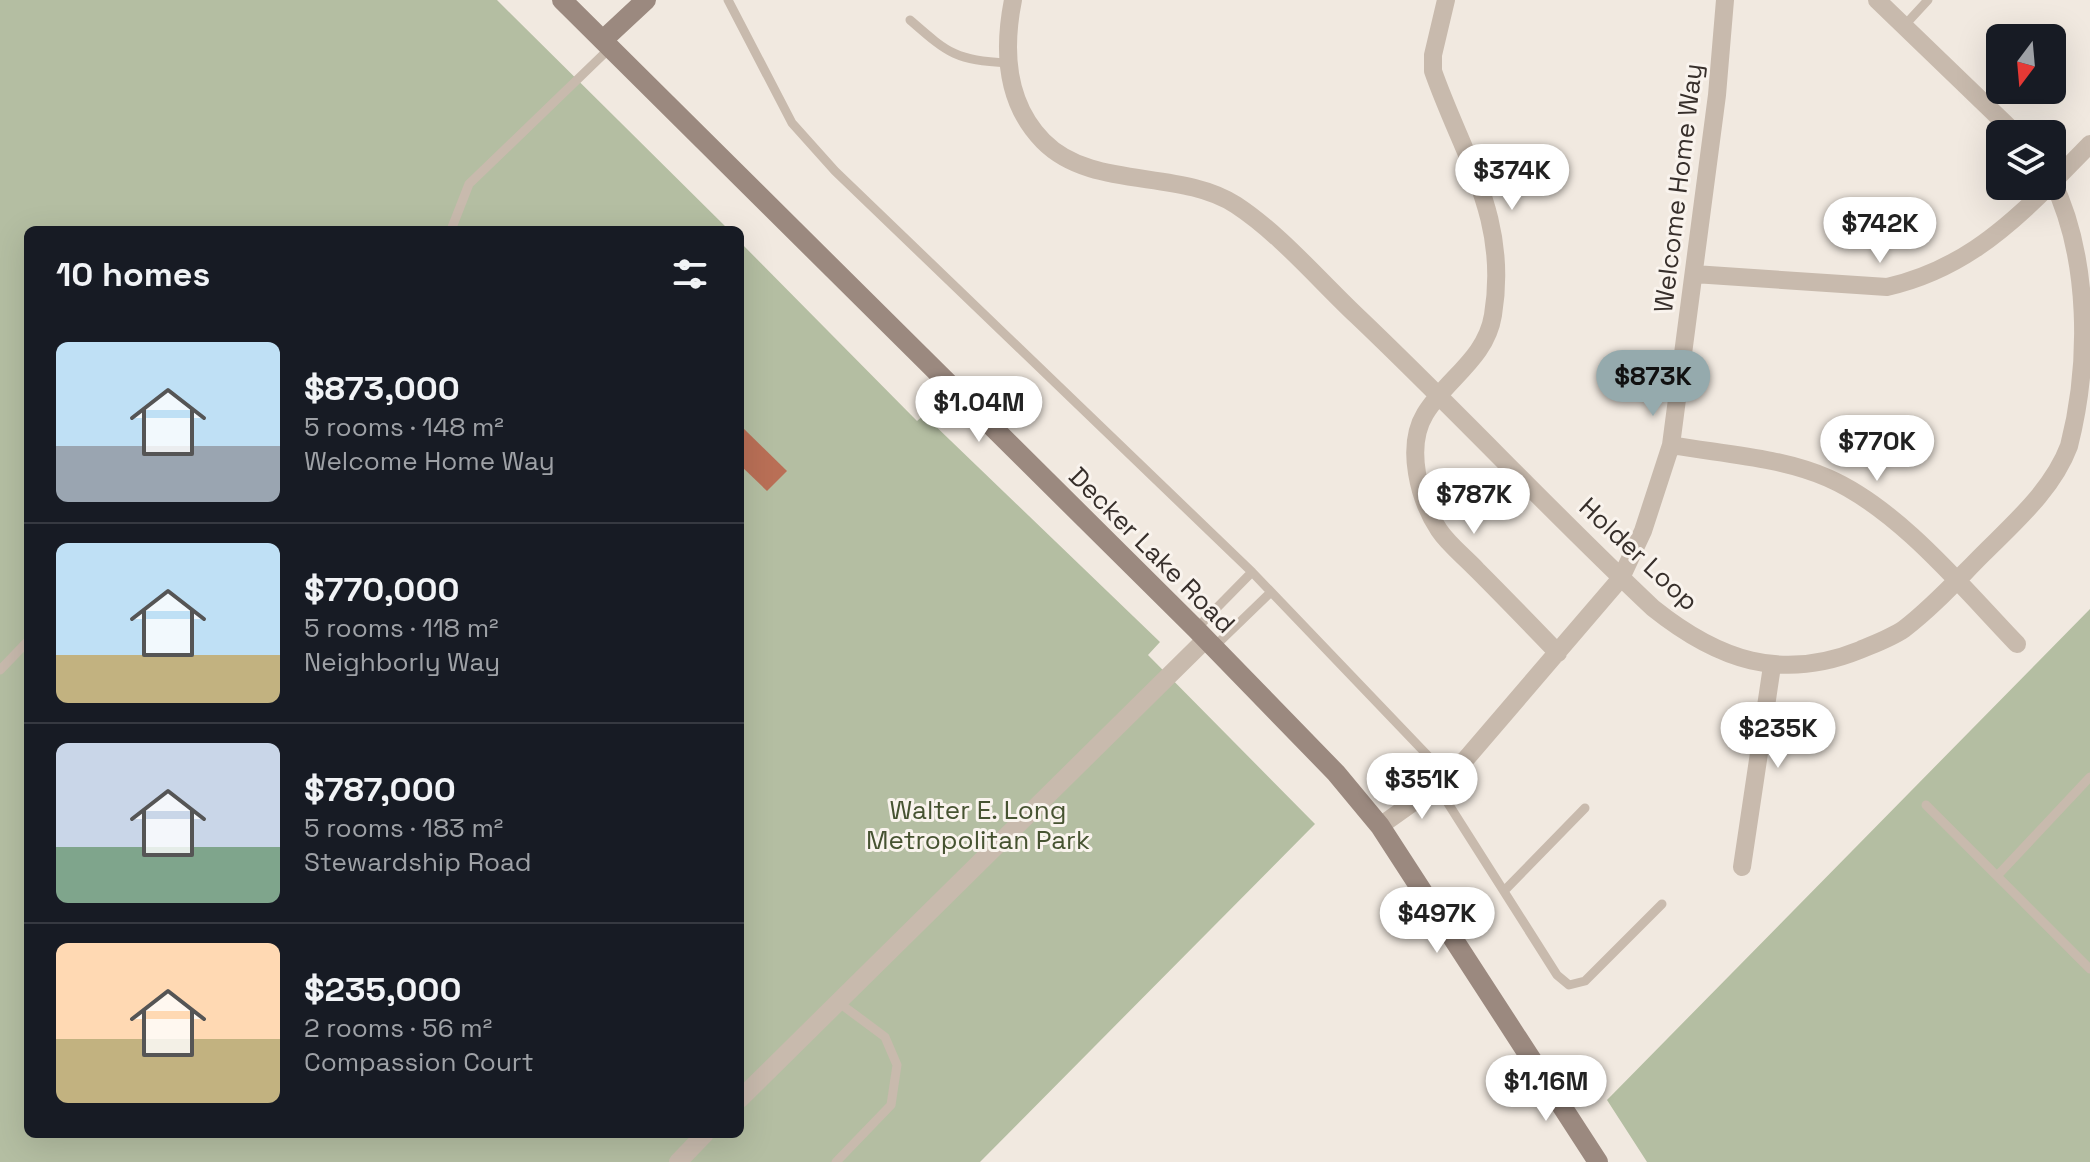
<!DOCTYPE html>
<meta charset="utf-8">
<style>
:root{--surface:#171b24;--page:#20242c;--text:#f1f3f6;--muted:#9ea1a6;--line:#363941;--accent:#95aaad}
body{margin:0;font-family:"Space Grotesk",sans-serif;background:var(--page);color:var(--text);height:100vh;display:flex;flex-direction:column;font-size:30px;white-space:nowrap}
*{box-sizing:border-box;margin:0}
p{font-size:26px;color:var(--muted)}
.icon{flex:none;width:44px;height:44px;fill:none;stroke:currentColor;stroke-width:2;stroke-linecap:round;stroke-linejoin:round}
.map{position:relative;flex:1;overflow:hidden}
.side{position:absolute;left:24px;top:226px;width:720px;height:912px;display:flex;flex-direction:column;background:var(--surface);border-radius:12px;box-shadow:0 8px 32px #0002}
.side>*{flex:none}
.needle{width:52px;rotate:196deg}
.tools{position:absolute;left:1986px;top:24px;display:grid;gap:16px}
.tools a{display:grid;place-items:center;width:80px;height:80px;border-radius:12px;background:var(--surface);box-shadow:0 8px 32px #0002;font-size:40px}
.price{position:absolute;translate:-50% -68px;padding:0 18px;border-radius:28px;background:#fff;color:#222;font-size:26px;line-height:52px;filter:drop-shadow(0 2px 4px #0008)}
.price::after{content:'';position:absolute;left:50%;top:48px;width:24px;height:18px;margin-left:-12px;background:inherit;clip-path:polygon(0 0,100% 0,50% 100%)}
.price.selected{background:var(--accent);color:#111}
ul{padding:0;list-style:none}
li{display:flex;align-items:center;gap:24px;height:200px;padding:0 32px}
li+li{border-top:2px solid var(--line)}
li span{display:grid;place-items:center;flex:none;width:224px;height:160px;border-radius:12px;color:#555}
li>.icon{margin-inline-start:auto}
span .icon{width:96px;height:96px;fill:#fffc;stroke-width:1}
li b{font-size:34px}
h2{display:flex;justify-content:space-between;align-items:center;height:96px;padding:0 32px;font-size:34px}
.map>svg:first-child{display:block}
.green{fill:#b4bea2}
.building{fill:#b96f56}
.lines{fill:none;stroke-linecap:round;stroke-linejoin:round}
.lane{stroke:#c8baad;stroke-width:9}
.street{stroke:#c8baad;stroke-width:18}
.secondary{stroke:#9b897f;stroke-width:20}
.labels{text-anchor:middle;dominant-baseline:central;stroke-width:6;stroke-linejoin:round;paint-order:stroke}
.street-label{font-size:26px;fill:#372f2b;stroke:#f9f3ed}
.park-label{font-size:26px;fill:#465331;stroke:#f9f3ed}
</style>
<div class="map">
<svg width="2090" height="1162" viewBox="0 0 2090 1162">
<rect width="100%" height="100%" fill="#f1e9e0"/>
<!-- green -->
<path class="green" d="M0 0H497L729 230H28V1134H740V242L917 421 924 415 1160 642 1148 655 1315 824 980 1162H0Z
M2090 609V1162H1647L1607 1100Z"/>
<!-- building -->
<path class="building" d="M740 425 787 471 767 491 740 465Z"/>
<g class="lines">
<!-- lane -->
<path class="lane" d="M728 0 792 123 835 171 1252 572 1433 761 1444 797 1557 975 1569 985 1585 981 1662 904
M910 20C949 54 955 60 1008 63
M1904 26 1928 0
M451 230 469 184 610 48
M1196 629 1252 572
M1213 648 1271 592
M0 670 28 641
M1926 805 2090 969
M1997 876 2090 777
M1504 891 1585 808
M836 1162 891 1105 897 1065 885 1037 838 1002"/>
<!-- street -->
<path class="street" d="M1013 0C1003 50 1006 103 1043 141 1092 191 1179 168 1236 205 1280 234 1318 279 1356 315 1457 411 1552 513 1653 608 1718 660 1781 682 1860 650 1874 644 1891 638 1904 629 1933 607 1957 580 1983 554 2015 522 2053 489 2069 446 2090 364 2090 258 2052 180
M1446 0 1433 55V71C1464 159 1509 218 1493 315 1486 359 1446 379 1425 414 1405 447 1419 500 1439 530 1449 545 1465 557 1477 570 1504 597 1531 625 1558 653
M1877 0 2016 134
M2052 183 2090 144
M1694 274 1887 287C1954 272 2001 234 2049 186
M1671 445C1722 454 1780 457 1828 478 1899 509 1964 589 2017 644
M1380 826 1453 774 1621 578 1643 531 1671 445 1717 95 1725 0
M1742 867 1772 666
M740 1099 1205 640
M678 1162 705 1134"/>
<!-- secondary -->
<path class="secondary" d="M562 0 1196 629 1336 773 1380 826 1598 1162
M603 40 646 0"/>
</g>
<g class="labels">
<!-- street labels -->
<g class="street-label">
<text transform="translate(1678 188) rotate(-83)">Welcome Home Way</text>
<text transform="translate(1152 550) rotate(45)">Decker Lake Road</text>
<text transform="translate(1639 554) rotate(43)">Holder Loop</text>
</g>
<!-- park labels -->
<g class="park-label">
<text x="978" y="810">Walter E. Long<tspan x="978" dy="30">Metropolitan Park</tspan></text>
</g>
</g>
</svg>
<div class="tools">
<a><svg class="needle" viewBox="-14 -14 28 28"><path d="M0-13l5 13h-10z" fill="#e53935"/><path d="M0 13l5-13h-10z" fill="#9ea1a6"/></svg></a>
<a><svg class="icon" aria-label="layers" viewBox="0 0 24 24"><path d="M12 4l9 5-9 5-9-5zM3 14l9 5 9-5"/></svg></a>
</div>
<b class="price" style="left:1512px;top:212px">$374K</b>
<b class="price" style="left:1880px;top:265px">$742K</b>
<b class="price selected" style="left:1653px;top:418px">$873K</b>
<b class="price" style="left:979px;top:444px">$1.04M</b>
<b class="price" style="left:1877px;top:483px">$770K</b>
<b class="price" style="left:1474px;top:536px">$787K</b>
<b class="price" style="left:1778px;top:770px">$235K</b>
<b class="price" style="left:1422px;top:821px">$351K</b>
<b class="price" style="left:1437px;top:955px">$497K</b>
<b class="price" style="left:1546px;top:1123px">$1.16M</b>
<section class="side">
<h2>10 homes<svg class="icon" aria-label="filters" viewBox="0 0 24 24"><path d="M4 7h16M4 17h16"/><circle cx="9" cy="7" r="2"/><circle cx="15" cy="17" r="2"/></svg></h2>
<ul>
<li><span style="background:linear-gradient(#bfe0f5 65%,#9aa5b1 0)"><svg class="icon" aria-label="home" viewBox="0 0 24 24"><path d="M3 11l9-7 9 7M6 9v11h12V9"/></svg></span><div><b>$873,000</b><p>5 rooms · 148 m²</p><p>Welcome Home Way</p></div></li>
<li><span style="background:linear-gradient(#bfe0f5 70%,#c2b280 0)"><svg class="icon" aria-label="home" viewBox="0 0 24 24"><path d="M3 11l9-7 9 7M6 9v11h12V9"/></svg></span><div><b>$770,000</b><p>5 rooms · 118 m²</p><p>Neighborly Way</p></div></li>
<li><span style="background:linear-gradient(#c9d6e8 65%,#7fa58c 0)"><svg class="icon" aria-label="home" viewBox="0 0 24 24"><path d="M3 11l9-7 9 7M6 9v11h12V9"/></svg></span><div><b>$787,000</b><p>5 rooms · 183 m²</p><p>Stewardship Road</p></div></li>
<li><span style="background:linear-gradient(#ffd9b3 60%,#c2b280 0)"><svg class="icon" aria-label="home" viewBox="0 0 24 24"><path d="M3 11l9-7 9 7M6 9v11h12V9"/></svg></span><div><b>$235,000</b><p>2 rooms · 56 m²</p><p>Compassion Court</p></div></li>
</ul>
</section>
</div>
